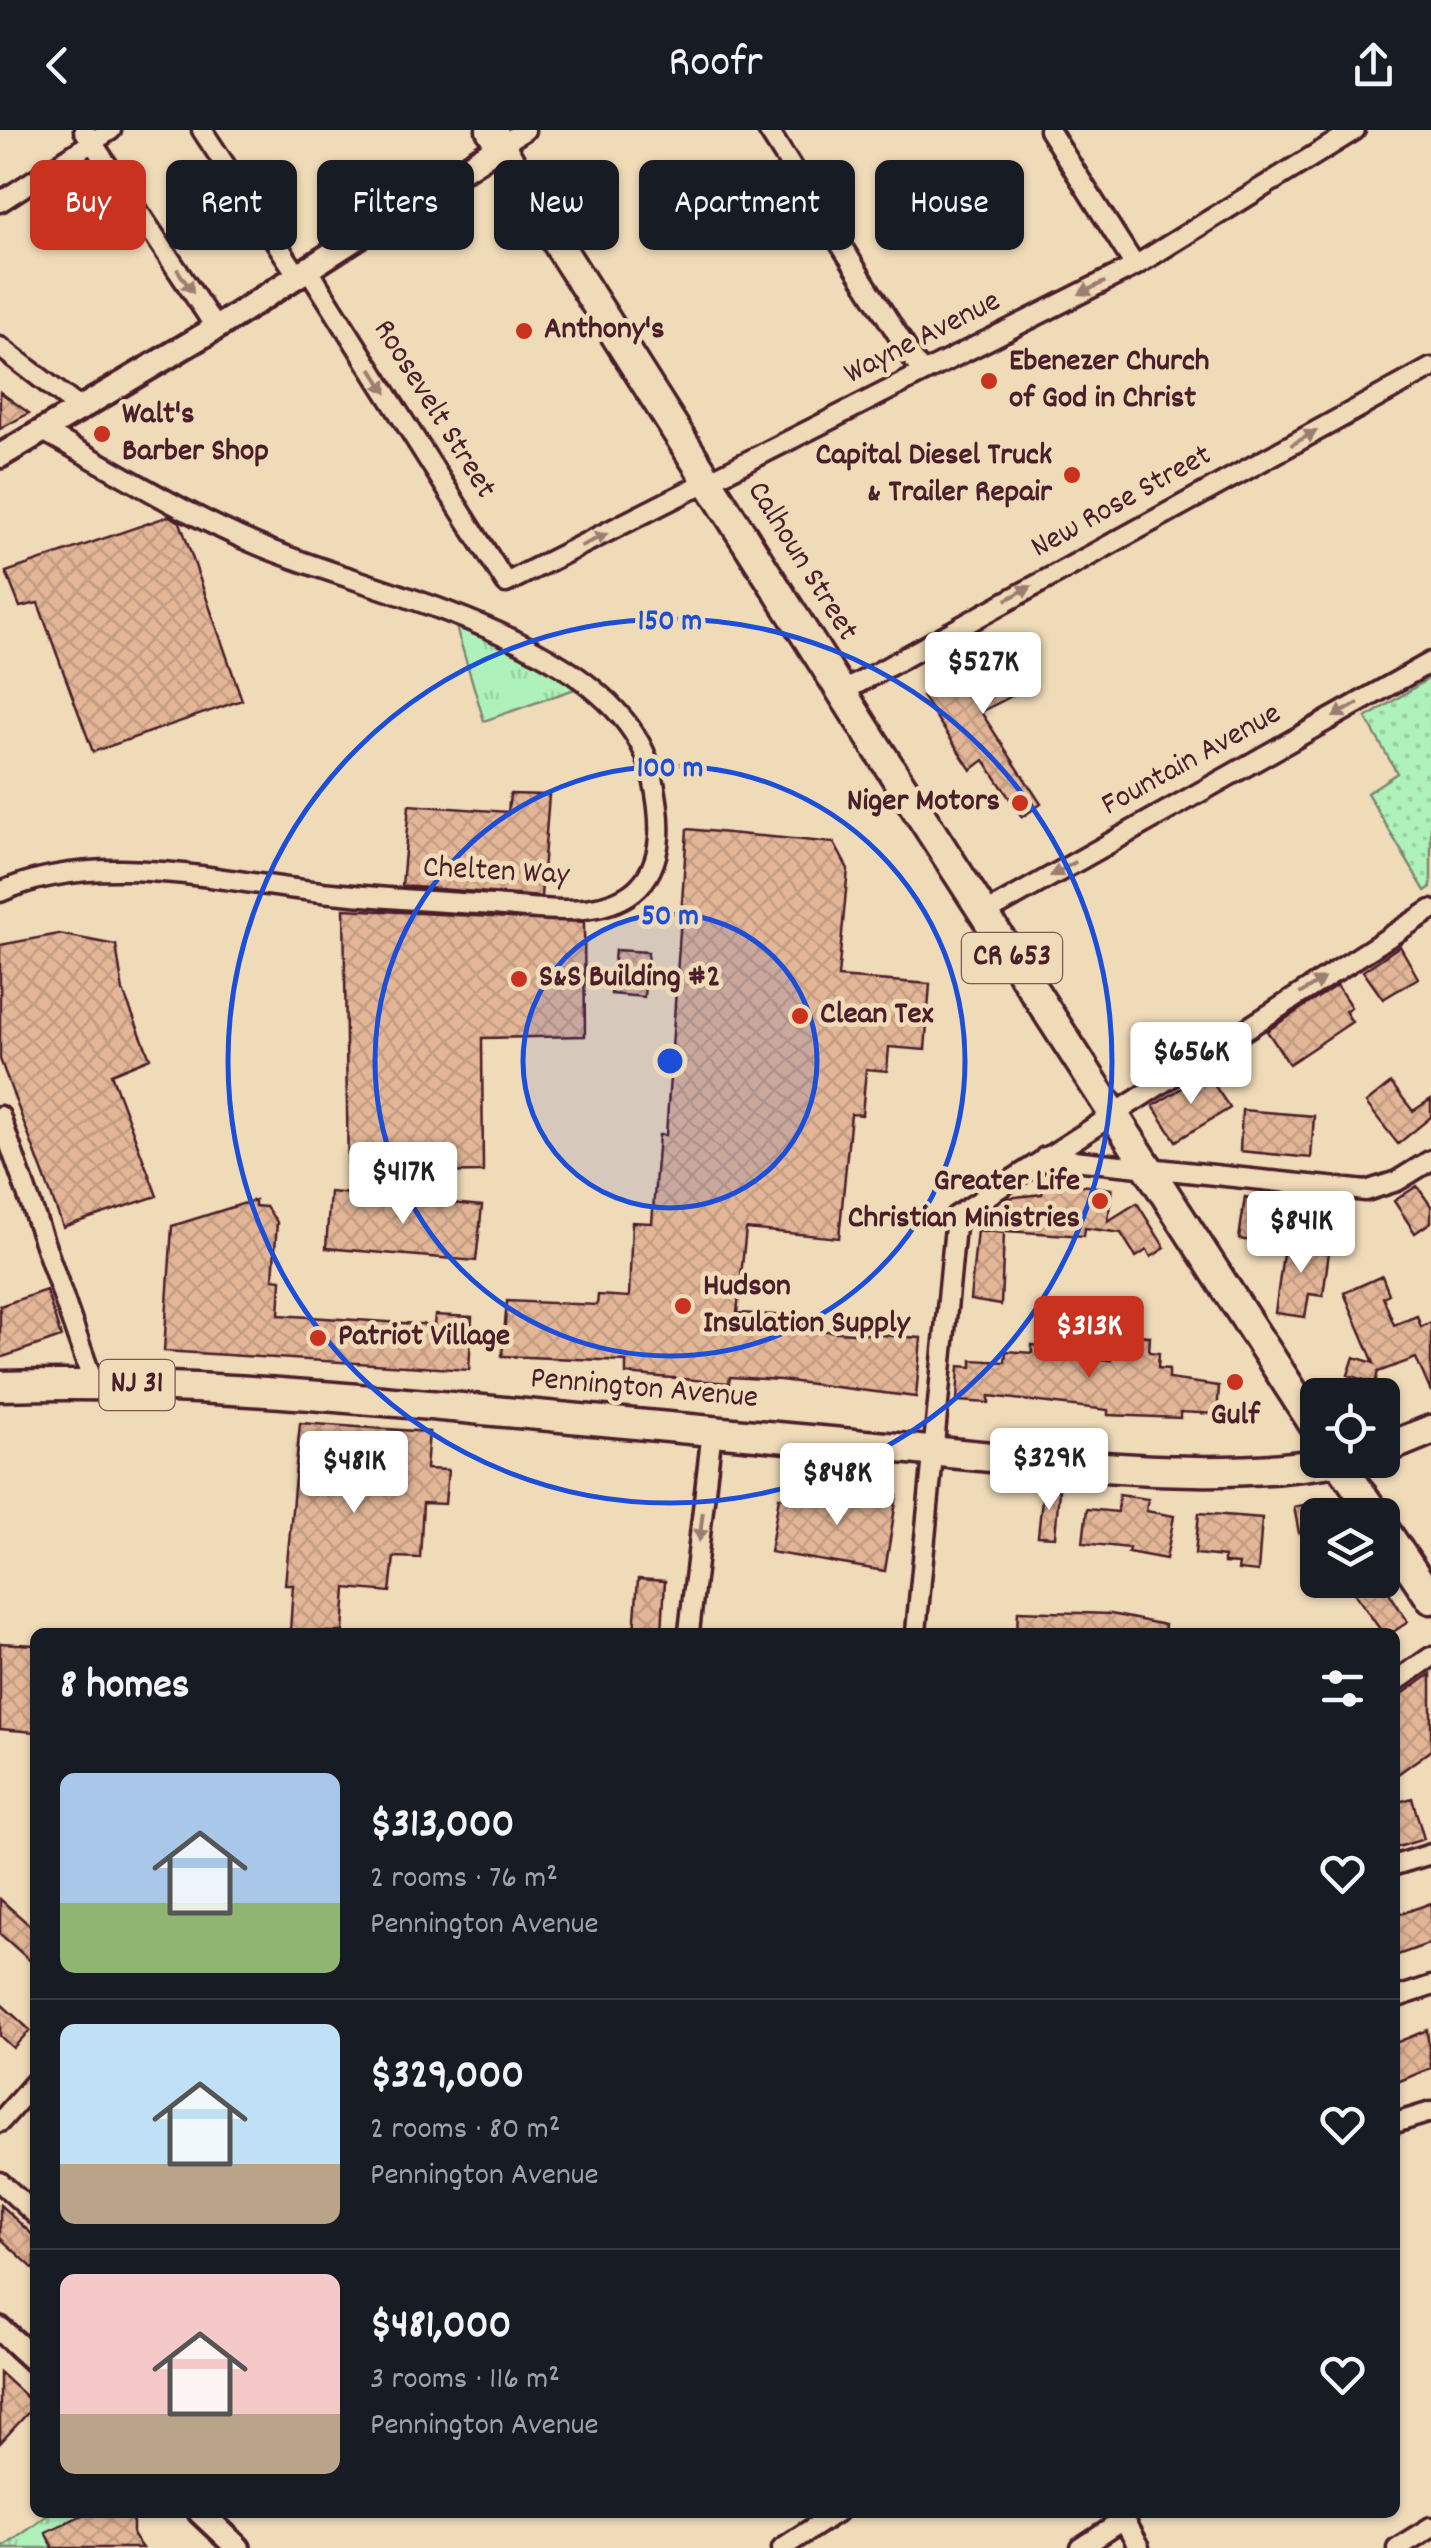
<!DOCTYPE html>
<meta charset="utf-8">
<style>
:root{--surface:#171b24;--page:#20242c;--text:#f1f3f6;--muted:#9ea1a6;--line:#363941;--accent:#c8321e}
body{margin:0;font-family:Dekko,sans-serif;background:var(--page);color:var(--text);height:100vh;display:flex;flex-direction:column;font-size:38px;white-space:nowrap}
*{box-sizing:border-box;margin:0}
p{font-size:32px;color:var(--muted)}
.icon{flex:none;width:55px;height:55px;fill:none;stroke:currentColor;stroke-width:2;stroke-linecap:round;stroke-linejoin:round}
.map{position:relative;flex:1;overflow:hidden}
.drawer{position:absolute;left:30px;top:1498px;width:1370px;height:890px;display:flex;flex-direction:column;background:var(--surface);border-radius:15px;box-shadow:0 2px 8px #0004}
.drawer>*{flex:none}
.banner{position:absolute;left:30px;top:30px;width:1372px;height:90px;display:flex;gap:20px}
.controls{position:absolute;left:1300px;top:1248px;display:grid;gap:20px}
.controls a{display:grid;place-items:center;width:100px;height:100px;border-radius:15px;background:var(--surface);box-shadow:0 2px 8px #0004;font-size:50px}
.price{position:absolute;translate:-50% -85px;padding:0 22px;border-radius:10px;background:#fff;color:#222;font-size:32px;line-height:65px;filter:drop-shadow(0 2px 5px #0008)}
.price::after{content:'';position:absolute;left:50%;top:60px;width:30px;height:22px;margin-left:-15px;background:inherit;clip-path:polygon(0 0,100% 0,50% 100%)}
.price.on{background:var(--accent);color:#fff}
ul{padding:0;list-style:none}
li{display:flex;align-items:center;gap:30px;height:250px;padding:0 30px}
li+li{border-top:2px solid var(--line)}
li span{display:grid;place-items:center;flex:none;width:280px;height:200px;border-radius:15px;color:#555}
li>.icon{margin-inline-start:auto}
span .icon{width:120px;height:120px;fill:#fffc;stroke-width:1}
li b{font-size:42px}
h2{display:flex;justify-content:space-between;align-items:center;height:120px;padding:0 30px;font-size:42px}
.pill{padding:0 35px;border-radius:15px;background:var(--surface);box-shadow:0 2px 8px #0004;font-size:35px;line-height:90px}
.pill.on{background:var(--accent);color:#fff}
header{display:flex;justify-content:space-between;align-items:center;height:130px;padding:0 30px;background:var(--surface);font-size:45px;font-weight:600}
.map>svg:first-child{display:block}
.grass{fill:url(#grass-tufts);stroke:#7c8872;stroke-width:2.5}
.park{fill:url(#park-dots);stroke:#7c8872;stroke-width:2.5}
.building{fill:url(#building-cross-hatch);stroke:#4a1f2b;stroke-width:2.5}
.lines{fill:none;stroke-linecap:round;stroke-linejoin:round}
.minor-casing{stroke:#4a1f2b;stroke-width:25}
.tertiary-casing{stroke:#4a1f2b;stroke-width:30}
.primary-casing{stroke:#4a1f2b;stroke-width:35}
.minor{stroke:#f0dbb9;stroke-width:18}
.tertiary{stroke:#f0dbb9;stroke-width:22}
.primary{stroke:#f0dbb9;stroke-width:28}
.oneway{fill:#9d7d72}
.ring{fill:none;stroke:#1d4ed8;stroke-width:5}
.poi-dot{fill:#c8321e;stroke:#f0dbb9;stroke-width:4}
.labels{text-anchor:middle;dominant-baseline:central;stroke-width:9;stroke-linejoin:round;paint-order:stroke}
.shield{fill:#f0dbb9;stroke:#7c5756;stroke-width:2.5}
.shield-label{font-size:30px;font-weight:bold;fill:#4a1f2b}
.poi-label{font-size:32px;font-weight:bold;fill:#4a1f2b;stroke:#f0dbb9;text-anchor:start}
.street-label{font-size:32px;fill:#4a1f2b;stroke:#f0dbb9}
.centre{fill:#1d4ed8;stroke:#f0dbb9;stroke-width:5}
.ring-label{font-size:30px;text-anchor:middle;font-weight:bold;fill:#1d4ed8;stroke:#f0dbb9;stroke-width:9;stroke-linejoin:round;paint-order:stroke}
</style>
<header><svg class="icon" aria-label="back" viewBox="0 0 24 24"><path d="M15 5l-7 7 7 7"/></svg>Roofr<svg class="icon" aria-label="share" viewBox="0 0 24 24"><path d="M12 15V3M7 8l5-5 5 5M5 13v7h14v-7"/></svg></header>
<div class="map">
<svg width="1431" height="2418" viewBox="0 0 1431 2418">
<defs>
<pattern id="grass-tufts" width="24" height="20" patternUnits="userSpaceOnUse" patternTransform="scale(2.5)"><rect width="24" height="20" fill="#aef1ba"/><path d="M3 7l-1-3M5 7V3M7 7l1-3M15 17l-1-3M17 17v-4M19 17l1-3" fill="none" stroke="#97cea0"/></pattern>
<pattern id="park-dots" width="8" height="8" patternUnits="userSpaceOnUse" patternTransform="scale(2.5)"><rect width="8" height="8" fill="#aef1ba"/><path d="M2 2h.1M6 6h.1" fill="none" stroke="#97cea0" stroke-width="1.8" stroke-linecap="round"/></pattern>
<pattern id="building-cross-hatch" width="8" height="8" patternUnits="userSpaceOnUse" patternTransform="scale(2.5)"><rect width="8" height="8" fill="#e2b697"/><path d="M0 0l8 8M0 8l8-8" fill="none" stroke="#c39c82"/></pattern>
</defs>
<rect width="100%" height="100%" fill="#f0dbb9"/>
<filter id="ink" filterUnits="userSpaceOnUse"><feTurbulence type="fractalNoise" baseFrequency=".01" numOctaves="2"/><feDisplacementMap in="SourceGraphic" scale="20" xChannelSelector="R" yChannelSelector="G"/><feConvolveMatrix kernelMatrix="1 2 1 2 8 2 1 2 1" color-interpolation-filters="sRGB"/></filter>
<g filter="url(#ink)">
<!-- grass -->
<path class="grass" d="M456 497 527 526 575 559 484 591Z
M49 2383H89L46 2402 53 2418H0Z"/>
<!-- park -->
<path class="park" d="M1431 547V757L1425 761 1367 663 1397 643 1366 588Z"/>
<!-- building -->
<path class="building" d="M0 262 29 283 0 299Z
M169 386 180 392 242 570 93 622 38 473 20 477 6 442Z
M1000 507 1027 558 981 582 1041 674 1022 687 984 630 971 640 922 566 975 530 972 523Z
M510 664 549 665 541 767 402 756 409 675 508 682Z
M687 699 834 713 848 739 838 847 930 854 925 920 889 917 887 941 866 939 862 985 851 984 839 1108 746 1099 737 1183 813 1187 812 1200 921 1208 916 1267 780 1250 730 1247 729 1253 626 1244V1231L502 1226 507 1171 597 1175 598 1165 629 1167 632 1092 652 1093 659 1005H666Z
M344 779 584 792 585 906 482 908 483 1042 348 1044Z
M59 804 116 815 123 861 150 928 111 944 157 1066 63 1097 0 929V815Z
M1400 816 1418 848 1383 869 1363 841Z
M615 820 648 822 644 867 611 864Z
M1337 855 1351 877 1345 881 1352 892 1289 934 1267 901Z
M1206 943 1230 978 1176 1011 1153 976Z
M1391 953 1413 981 1431 969V987L1398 1014 1366 973Z
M1242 980 1314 986 1311 1028 1240 1021Z
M1044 1050 1112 1059 1108 1091 1137 1073 1165 1118 1151 1127 1147 1120 1136 1127 1121 1103 1085 1098 1084 1106 1007 1101 1006 1068 1042 1064Z
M1417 1056 1431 1076V1092L1415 1103 1394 1071Z
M330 1062 482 1076 476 1131 326 1118Z
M1245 1067 1264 1071 1257 1112 1239 1109Z
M255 1070V1076L266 1077 277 1092 273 1149 281 1150 279 1185 434 1195 435 1185 472 1187 469 1240 164 1221 172 1096Z
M977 1100 1004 1103 1001 1175 970 1170Z
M1285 1109 1330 1115 1323 1166 1309 1164 1305 1187 1275 1183Z
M1382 1146 1389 1164 1383 1167 1394 1195 1417 1186 1421 1197 1431 1192V1262L1416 1228 1378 1242 1375 1253 1348 1245 1354 1227 1374 1233 1344 1163Z
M46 1160 61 1207 0 1228V1176Z
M1112 1204 1150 1206 1149 1222 1159 1223 1158 1238 1169 1239V1249L1219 1256 1217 1284 1180 1282V1288L1108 1285V1280L989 1266V1273L957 1271 959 1236 972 1237V1230L1005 1232 1006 1221 1032 1223V1215L1073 1219 1072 1226 1111 1230Z
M300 1293 429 1302 426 1339 448 1340 445 1374 423 1373 420 1428 394 1427 390 1462 346 1458 343 1502H290L293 1455H285Z
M830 1354 897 1365 885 1441 770 1422 779 1367 827 1375Z
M1043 1359 1059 1360 1055 1407 1038 1406Z
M1119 1365 1148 1369 1146 1381 1174 1386 1166 1429 1128 1422 1129 1418 1083 1413 1087 1379 1117 1382Z
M1318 1372V1399L1299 1403 1294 1377Z
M1199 1383 1262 1388 1258 1442 1238 1440 1239 1434 1224 1433V1427L1195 1424Z
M638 1449 665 1451 662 1502H634Z
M1345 1450H1381L1408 1492 1393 1502H1382Z
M1018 1481 1111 1484 1165 1495 1164 1502H1017Z
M0 1513 35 1515V1602L0 1599Z
M1431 1544V1620L1395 1646V1569Z
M1412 1668 1424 1709 1395 1718V1673Z
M0 1769 35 1800V1835L0 1804Z
M1431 1773V1813L1395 1826V1786Z
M0 1873 30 1900 13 1918 0 1906Z
M1427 1900 1431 1938 1395 1953V1913Z
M0 2075 35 2107V2140L0 2108Z
M0 2243 35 2275 0 2313Z
M89 2382H133V2406L142 2418H53L45 2402Z"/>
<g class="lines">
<defs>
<path id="minor" d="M84 0 216 198
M202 0 298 146
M768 0 922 243
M1049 0 1135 136
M500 16 525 0
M0 72 111 0
M308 139 506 453 1135 136 1355 0
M0 217 82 280
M842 562 1431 238
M0 762C96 719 211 750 313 761 373 768 433 771 493 775 534 778 598 790 634 761 667 734 661 685 653 648 622 509 373 464 258 415 184 384 115 340 45 302
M984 784 1431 532
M0 986 94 1255
M1045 1027 1366 1061 1397 1051 1431 1030
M689 1502 712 1300
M916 1502 956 1086 1431 780
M1395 1552 1431 1527
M1395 1735 1431 1724
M1395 1868 1431 1856
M0 1992 35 1952
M1395 1993 1431 1982
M0 2052 35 2084
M1120 2384 1139 2418
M782 2418 837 2382
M1081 2418 1122 2391
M1397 2418 1431 2397"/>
<path id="tertiary" d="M0 326 216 198 500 16
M0 2199 35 2231
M200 2382 238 2418"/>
<path id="primary" d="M491 0 561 119 881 624 1318 1301
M0 1256C162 1251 322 1265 483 1280 621 1293 759 1305 897 1318 1037 1330 1204 1356 1342 1330
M1382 1320 1431 1300
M1337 1330 1376 1385
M1382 1396 1431 1469"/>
</defs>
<!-- minor casing -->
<use href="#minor" class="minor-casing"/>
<!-- tertiary casing -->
<use href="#tertiary" class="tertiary-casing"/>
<!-- primary casing -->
<use href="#primary" class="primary-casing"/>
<!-- minor -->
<use href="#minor" class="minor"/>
<!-- tertiary -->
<use href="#tertiary" class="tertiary"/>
<!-- primary -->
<use href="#primary" class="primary"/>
</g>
<!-- one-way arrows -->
<defs><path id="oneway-solid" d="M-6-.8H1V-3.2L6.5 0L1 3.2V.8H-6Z" transform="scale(2.5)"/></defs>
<g class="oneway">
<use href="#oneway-solid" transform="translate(185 151) rotate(56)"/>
<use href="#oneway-solid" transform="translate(1092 158) rotate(154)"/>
<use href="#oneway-solid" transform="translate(379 251) rotate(58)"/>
<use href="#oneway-solid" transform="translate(1304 308) rotate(-29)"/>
<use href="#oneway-solid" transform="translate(594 410) rotate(-26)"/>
<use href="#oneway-solid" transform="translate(1019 463) rotate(-28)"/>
<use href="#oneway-solid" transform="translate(1346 580) rotate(151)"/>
<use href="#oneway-solid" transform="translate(1063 739) rotate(151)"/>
<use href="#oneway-solid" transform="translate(1312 856) rotate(-33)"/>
<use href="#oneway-solid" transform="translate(701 1397) rotate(97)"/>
</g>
</g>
<!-- distance rings -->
<circle cx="670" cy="931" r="147" fill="#1d4ed8" fill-opacity=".12"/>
<g class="ring">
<circle cx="670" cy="931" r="147"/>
<circle cx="670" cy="931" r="295"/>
<circle cx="670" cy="931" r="442"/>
</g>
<!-- markers -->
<g class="poi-dot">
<circle cx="524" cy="201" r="10"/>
<circle cx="989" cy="251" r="10"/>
<circle cx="102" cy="304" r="10"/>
<circle cx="1072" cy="345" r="10"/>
<circle cx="1020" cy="673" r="10"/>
<circle cx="519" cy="849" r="10"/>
<circle cx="800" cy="886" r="10"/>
<circle cx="1100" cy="1071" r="10"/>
<circle cx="683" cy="1176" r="10"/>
<circle cx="318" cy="1208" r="10"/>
<circle cx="1235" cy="1252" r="10"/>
</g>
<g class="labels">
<!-- shield labels -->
<g class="shield">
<rect x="962" y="803" width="100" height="50" rx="8"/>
<rect x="99.5" y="1230" width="75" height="50" rx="8"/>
</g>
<g class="shield-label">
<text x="1012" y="828">CR 653</text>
<text x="137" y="1255">NJ 31</text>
</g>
<!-- poi labels -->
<g class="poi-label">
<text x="544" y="201">Anthony's</text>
<text x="1009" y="233">Ebenezer Church<tspan x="1009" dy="37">of God in Christ</tspan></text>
<text x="122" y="286">Walt's<tspan x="122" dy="37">Barber Shop</tspan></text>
<text x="1052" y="327" text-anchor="end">Capital Diesel Truck<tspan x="1052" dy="37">&amp; Trailer Repair</tspan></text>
<text x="1000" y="673" text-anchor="end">Niger Motors</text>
<text x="539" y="849">S&amp;S Building #2</text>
<text x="820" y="886">Clean Tex</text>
<text x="1080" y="1053" text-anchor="end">Greater Life<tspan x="1080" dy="37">Christian Ministries</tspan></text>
<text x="703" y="1158">Hudson<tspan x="703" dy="37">Insulation Supply</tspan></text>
<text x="338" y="1208">Patriot Village</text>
<text x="1235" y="1287" text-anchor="middle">Gulf</text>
</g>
<!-- street labels -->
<g class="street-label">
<text transform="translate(923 209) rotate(-27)">Wayne Avenue</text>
<text transform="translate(433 280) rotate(58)">Roosevelt Street</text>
<text transform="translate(1122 373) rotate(-29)">New Rose Street</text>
<text transform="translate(801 432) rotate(58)">Calhoun Street</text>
<text transform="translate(1192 631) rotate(-29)">Fountain Avenue</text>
<text transform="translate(496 743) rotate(3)">Chelten Way</text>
<text transform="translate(644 1260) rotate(5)">Pennington Avenue</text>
</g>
</g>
<circle cx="670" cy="931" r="15" class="centre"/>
<g class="ring-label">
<text x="670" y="499">150 m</text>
<text x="670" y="646">100 m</text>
<text x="670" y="794">50 m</text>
</g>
</svg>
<div class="controls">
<a><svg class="icon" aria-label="locate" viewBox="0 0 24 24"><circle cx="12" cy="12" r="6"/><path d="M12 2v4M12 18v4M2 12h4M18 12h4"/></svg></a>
<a><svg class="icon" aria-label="layers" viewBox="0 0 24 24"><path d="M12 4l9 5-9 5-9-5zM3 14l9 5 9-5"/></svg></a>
</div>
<b class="price" style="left:983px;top:587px">$527K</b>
<b class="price" style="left:1191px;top:977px">$656K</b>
<b class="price" style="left:403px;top:1097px">$417K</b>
<b class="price" style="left:1301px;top:1146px">$841K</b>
<b class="price on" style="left:1089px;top:1251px">$313K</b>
<b class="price" style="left:1049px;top:1383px">$329K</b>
<b class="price" style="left:354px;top:1386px">$481K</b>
<b class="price" style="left:837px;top:1398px">$848K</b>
<div class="banner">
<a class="pill on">Buy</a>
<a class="pill">Rent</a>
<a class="pill">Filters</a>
<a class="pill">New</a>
<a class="pill">Apartment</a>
<a class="pill">House</a>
</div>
<section class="drawer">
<h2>8 homes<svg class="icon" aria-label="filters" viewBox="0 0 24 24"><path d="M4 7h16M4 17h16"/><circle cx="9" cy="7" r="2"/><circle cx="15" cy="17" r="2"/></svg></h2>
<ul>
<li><span style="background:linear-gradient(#a9c7e8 65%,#8fb573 0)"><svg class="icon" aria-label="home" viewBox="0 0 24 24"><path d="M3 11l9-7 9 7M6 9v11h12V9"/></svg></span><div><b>$313,000</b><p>2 rooms · 76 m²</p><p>Pennington Avenue</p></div><svg class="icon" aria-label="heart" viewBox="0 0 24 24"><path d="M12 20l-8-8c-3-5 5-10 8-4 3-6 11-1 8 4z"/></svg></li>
<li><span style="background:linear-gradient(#bfe0f5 70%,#b9a48a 0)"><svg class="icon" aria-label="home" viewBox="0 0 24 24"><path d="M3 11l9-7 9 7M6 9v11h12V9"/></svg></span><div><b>$329,000</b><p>2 rooms · 80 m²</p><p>Pennington Avenue</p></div><svg class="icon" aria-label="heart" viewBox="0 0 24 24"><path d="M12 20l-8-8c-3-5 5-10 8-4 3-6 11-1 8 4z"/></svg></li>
<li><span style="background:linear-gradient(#f6c9c9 70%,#b9a48a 0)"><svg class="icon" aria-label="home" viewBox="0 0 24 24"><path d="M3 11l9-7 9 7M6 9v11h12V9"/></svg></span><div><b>$481,000</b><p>3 rooms · 116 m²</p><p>Pennington Avenue</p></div><svg class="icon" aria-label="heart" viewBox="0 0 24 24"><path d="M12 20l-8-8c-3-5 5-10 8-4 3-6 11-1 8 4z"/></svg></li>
</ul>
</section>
</div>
